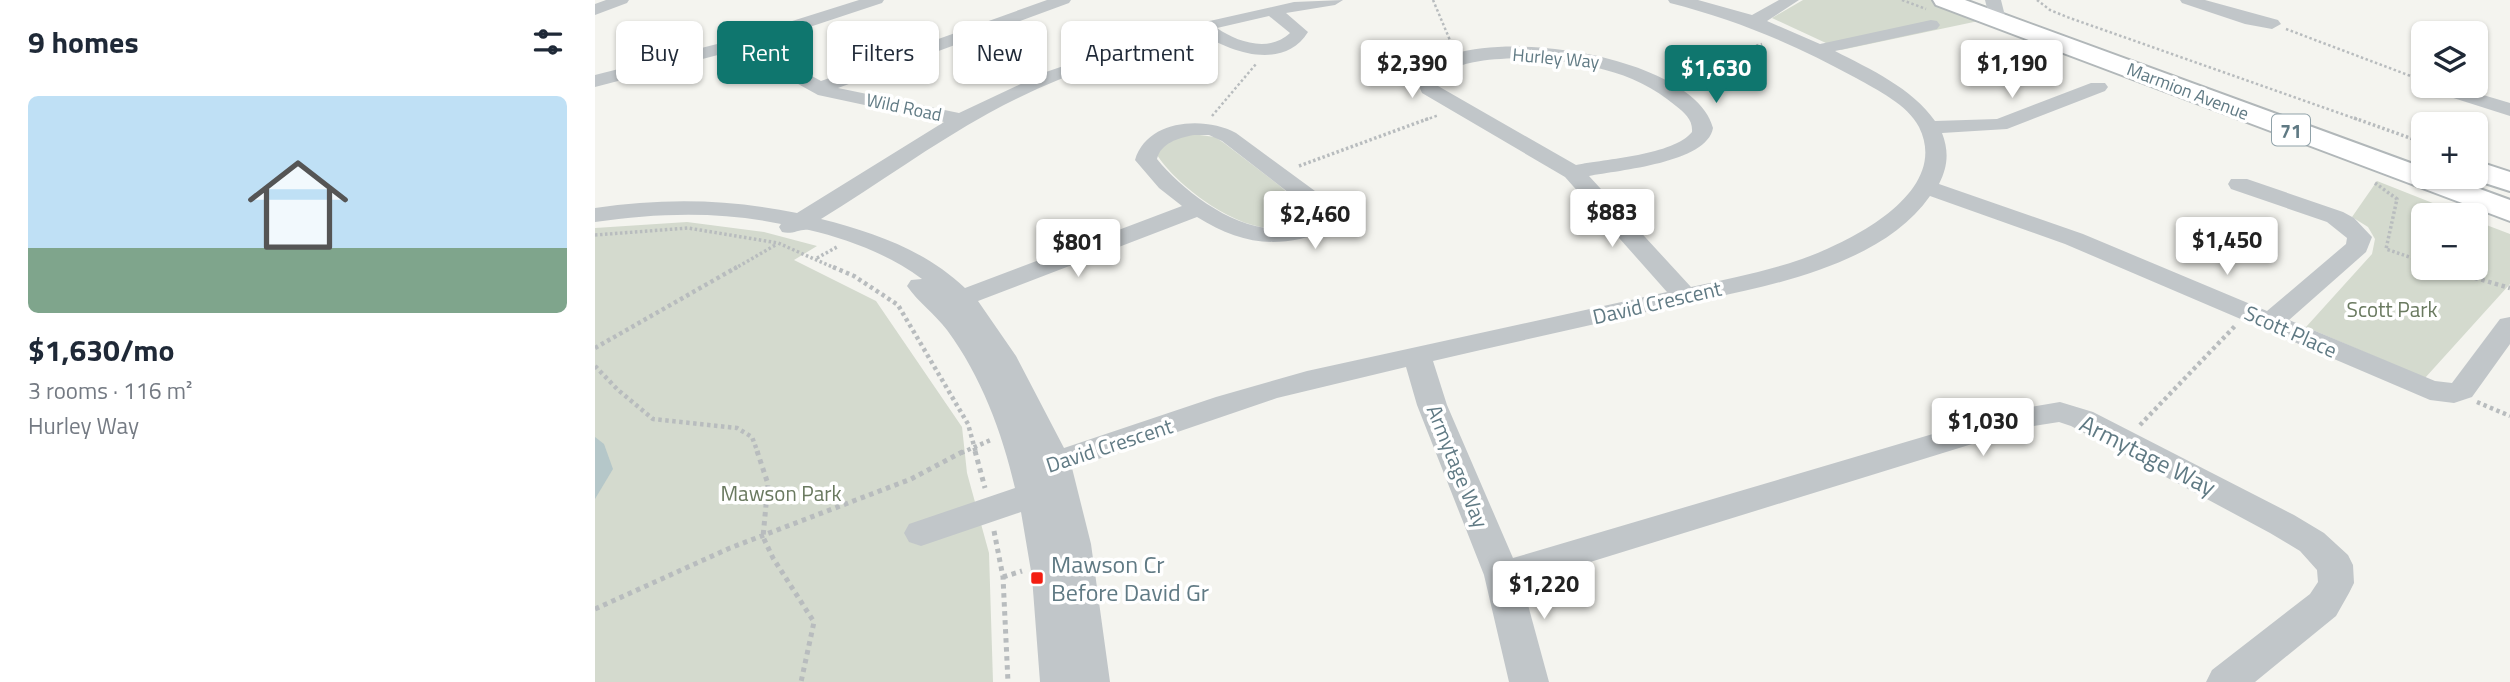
<!DOCTYPE html>
<meta charset="utf-8">
<style>
:root{--surface:#fff;--page:#f2f2f3;--text:#1f2937;--muted:#747a83;--accent:#0f766e}
body{margin:0;font-family:"Titillium Web",sans-serif;background:var(--page);color:var(--text);height:100vh;display:flex;flex-direction:column;font-size:26px;white-space:nowrap}
*{box-sizing:border-box;margin:0}
p{font-size:23px;color:var(--muted)}
.icon{flex:none;width:38px;height:38px;fill:none;stroke:currentColor;stroke-width:2;stroke-linecap:round;stroke-linejoin:round}
.map{position:relative;flex:1;overflow:hidden}
.panel{display:flex;flex-direction:column;background:var(--surface);width:595px}
.panel>*{flex:none}
.guide{position:absolute;left:21px;top:21px;width:665px;height:63px;display:flex;gap:14px}
.tools{position:absolute;left:1816px;top:21px;display:grid;gap:14px}
.tools a{display:grid;place-items:center;width:77px;height:77px;border-radius:10px;background:var(--surface);box-shadow:0 2px 5px #0004;font-size:35px}
.price{position:absolute;translate:-50% -60px;padding:0 16px;border-radius:7px;background:#fff;color:#222;font-size:23px;line-height:46px;filter:drop-shadow(0 2px 4px #0008)}
.price::after{content:'';position:absolute;left:50%;top:42px;width:21px;height:16px;margin-left:-10px;background:inherit;clip-path:polygon(0 0,100% 0,50% 100%)}
.price.on{background:var(--accent);color:#fff}
ul{padding:0;list-style:none}
li{display:grid;align-content:center;gap:14px;height:371px;padding:0 28px}
li span{display:grid;place-items:center;height:217px;border-radius:10px;color:#555}
li>.icon{margin-inline-start:auto}
span .icon{width:126px;height:126px;fill:#fffc;stroke-width:1}
li b{font-size:30px}
h2{display:flex;justify-content:space-between;align-items:center;height:84px;padding:0 28px;font-size:30px}
.tag{padding:0 24px;border-radius:10px;background:var(--surface);box-shadow:0 2px 5px #0004;font-size:24px;line-height:63px}
.tag.on{background:var(--accent);color:#fff}
main{display:flex;flex:1;min-height:0}
.map>svg:first-child{display:block}
.green{fill:#d4dace}
.water{fill:#b5c7c9}
.lines{fill:none;stroke-linecap:round;stroke-linejoin:round}
.highway-casing{stroke:#b1b7b9;stroke-width:4}
.path-far3{stroke:#b8bcbe;stroke-width:2.5;stroke-dasharray:2.5 2.5;stroke-linecap:butt}
.path-far2{stroke:#b8bcbe;stroke-width:3.5;stroke-dasharray:2.5 2.5;stroke-linecap:butt}
.path-far1{stroke:#b8bcbe;stroke-width:4.5;stroke-dasharray:3.5 3.5;stroke-linecap:butt}
.path{stroke:#b8bcbe;stroke-width:5;stroke-dasharray:4.5 4.5;stroke-linecap:butt}
.minor{fill:#c1c6c9;fill-rule:evenodd}
.highway{fill:#fff;fill-rule:evenodd}
.poi-dot{fill:#f31d11;stroke:#fff;stroke-width:2.5}
.labels{text-anchor:middle;dominant-baseline:central;stroke-width:7;stroke-linejoin:round;paint-order:stroke}
.far-street-label{font-size:18px;fill:#607a84;stroke:#fff}
.shield{fill:#fff;stroke:#90a2a9;stroke-width:2}
.shield-label{font-size:19px;font-weight:bold;fill:#607a84}
.street-label{font-size:21px;fill:#607a84;stroke:#fff}
.park-label{font-size:21px;fill:#6a7a60;stroke:#fff}
.near-street-label{font-size:24px;fill:#607a84;stroke:#fff}
.near-poi-label{font-size:24px;fill:#607a84;stroke:#fff;text-anchor:start}
</style>
<main>
<section class="panel">
<h2>9 homes<svg class="icon" aria-label="filters" viewBox="0 0 24 24"><path d="M4 7h16M4 17h16"/><circle cx="9" cy="7" r="2"/><circle cx="15" cy="17" r="2"/></svg></h2>
<ul>
<li><span style="background:linear-gradient(#bfe0f5 70%,#7fa58c 0)"><svg class="icon" aria-label="home" viewBox="0 0 24 24"><path d="M3 11l9-7 9 7M6 9v11h12V9"/></svg></span><div><b>$1,630/mo</b><p>3 rooms · 116 m²</p><p>Hurley Way</p></div></li>
</ul>
</section>
<div class="map">
<svg width="1915" height="682" viewBox="0 0 1915 682">
<rect width="100%" height="100%" fill="#f4f4ef"/>
<!-- green -->
<path class="green" d="M1208 0H1341L1393 19 1246 50 1177 18Z
M597 134 620 137 629 143 685 186 715 214C704 221 693 228 680 228 641 230 582 186 562 155L572 141Z
M1782 181 1868 215H1829V268H1881V221L1915 234V284L1830 378 1711 327 1777 254 1780 239 1773 227 1757 217Z
M92 222 169 232 222 246 199 260 281 301 367 427 372 473 394 553 398 682H0V228Z"/>
<!-- water -->
<path class="water" d="M0 437 9 444 18 469 0 499Z"/>
<g class="lines">
<defs>
<path id="highway" d="M1338 0H1370L1829 168V177H1852L1915 200V221L1341 5Z
M1881 161 1915 172V191L1871 177H1881Z"/>
</defs>
<!-- highway casing -->
<use href="#highway" class="highway-casing"/>
<!-- path-far3 -->
<path class="path-far3" d="M838 0 857 45
M1307 0 1331 9
M1442 0 1455 10 1472 17 1764 120
M1691 29 1829 81
M1075 72 1167 44
M617 116 661 64
M830 120 844 115"/>
<!-- path-far2 -->
<path class="path-far2" d="M1759 118 1829 143
M704 166 835 118
M1780 183 1802 199 1791 249 1829 262
M0 235 93 228 183 243 242 269
M222 258 242 247
M139 269 182 244"/>
<!-- path-far1 -->
<path class="path-far1" d="M238 267 259 276 303 305 373 424 381 453
M1846 268 1915 288
M0 348 142 267
M0 366 23 390 58 419 142 428 157 437 163 453
M1882 402 1915 416
M1545 425 1641 325
M366 453 398 439"/>
<!-- path -->
<path class="path" d="M162 451 173 484 168 537 178 558 219 622 206 682
M380 451 390 488
M399 531 408 577 413 682
M408 577 427 571
M0 609 135 548 316 479 369 451"/>
<!-- minor -->
<path class="minor" d="M11 0H34L32 3 0 15V4Z
M264 0H289L287 3 160 45 226 81 452 0H476L474 3 243 88 364 113 451 72 570 31 699 2 748 0 740 5 691 13 713 32C689 71 635 53 605 32 532 52 460 77 394 113 336 145 283 184 226 219 278 232 330 250 370 288L587 206 564 188 540 160C552 119 610 116 641 133L735 202 741 217C732 231 721 235 705 239 666 247 636 238 602 217L383 301 421 356 469 448 621 397 712 371 1072 292 970 177 827 93 820 77C864 17 1100 52 1118 128 1112 163 1024 170 994 176L1096 287C1132 279 1169 272 1204 260 1253 243 1357 193 1324 127 1312 104 1282 90 1261 78 1201 45 1142 20 1075 3L1073 0H1103L1157 15 1184 0H1204L1172 21 1225 44 1336 20 1342 21 1345 25 1342 29 1240 51C1275 69 1317 88 1340 121L1402 119 1496 83H1510L1513 87 1510 91 1412 129 1347 133C1354 151 1353 166 1344 184L1488 234 1672 311 1751 244 1752 238 1732 222 1636 189 1633 184 1636 179H1652L1748 212 1759 218 1777 237 1771 252 1694 320 1840 381 1857 383 1905 319 1915 317V344L1877 397 1859 403 1835 400 1470 244 1335 196C1280 275 1142 291 1056 311 983 328 911 344 838 361L852 405 918 558 1419 410 1465 402 1498 412 1699 515 1729 533 1753 555 1758 565 1759 583 1754 593 1741 616 1660 682H1611L1617 670 1715 594 1723 582 1722 570 1705 551 1675 533 1476 426 1464 422 1432 427 927 583 954 682H914L889 575 822 405 811 367 682 398 477 468 496 544 515 682H445L437 577 426 512 326 546 314 542 309 533 314 524 420 488C407 432 386 376 352 330 340 314 323 302 312 286L316 280 327 279C295 255 253 239 214 230 205 228 198 235 187 232L184 227 186 224C124 211 63 213 0 222V208C69 198 134 199 202 213L349 122 223 95 142 50 0 87V75L130 42 132 36 146 37ZM674 16 695 33C674 53 642 42 622 28ZM930 58C984 62 1038 69 1081 106 1090 113 1098 120 1097 132 1079 155 1010 159 981 165L843 86 840 79C867 59 897 59 930 58ZM599 135H614L627 141 716 210 717 216C670 254 592 197 562 159 566 143 583 138 599 135Z
M1390 0H1406L1411 20 1408 24H1396Z
M1585 0H1610L1683 20 1686 24 1677 29 1650 24 1587 3Z
M1858 86 1915 103V116L1849 95 1846 91 1849 87Z"/>
<!-- highway -->
<use href="#highway" class="highway"/>
</g>
<!-- markers -->
<rect class="poi-dot" x="435" y="571" width="14" height="14" rx="3.5"/>
<g class="labels">
<!-- far-street labels -->
<g class="far-street-label">
<text transform="translate(961 58) rotate(5)">Hurley Way</text>
<text transform="translate(1593 91) rotate(21)">Marmion Avenue</text>
<text transform="translate(309 107) rotate(12)">Wild Road</text>
</g>
<!-- shield labels -->
<rect class="shield" x="1677" y="114.5" width="38" height="31" rx="5"/>
<g class="shield-label">
<text x="1696" y="130">71</text>
</g>
<!-- street labels -->
<g class="street-label">
<text transform="translate(1062 302) rotate(-13)">David Crescent</text>
<text transform="translate(1696 331) rotate(24)">Scott Place</text>
<text transform="translate(514 445) rotate(-18)">David Crescent</text>
<text transform="translate(863 466) rotate(68)">Armytage Way</text>
</g>
<!-- park labels -->
<g class="park-label">
<text x="1797" y="309">Scott Park</text>
<text x="186" y="493">Mawson Park</text>
</g>
<!-- near-street labels -->
<g class="near-street-label">
<text transform="translate(1553 455) rotate(27)">Armytage Way</text>
</g>
<!-- near-poi labels -->
<g class="near-poi-label">
<text x="456" y="564">Mawson Cr<tspan x="456" dy="28">Before David Gr</tspan></text>
</g>
</g>
</svg>
<div class="tools">
<a><svg class="icon" aria-label="layers" viewBox="0 0 24 24"><path d="M12 4l9 5-9 5-9-5zM3 14l9 5 9-5"/></svg></a>
<a>+</a>
<a>−</a>
</div>
<b class="price" style="left:817px;top:100px">$2,390</b>
<b class="price" style="left:1417px;top:100px">$1,190</b>
<b class="price on" style="left:1121px;top:105px">$1,630</b>
<b class="price" style="left:1017px;top:249px">$883</b>
<b class="price" style="left:720px;top:251px">$2,460</b>
<b class="price" style="left:1632px;top:277px">$1,450</b>
<b class="price" style="left:483px;top:279px">$801</b>
<b class="price" style="left:1388px;top:458px">$1,030</b>
<b class="price" style="left:949px;top:621px">$1,220</b>
<div class="guide">
<a class="tag">Buy</a>
<a class="tag on">Rent</a>
<a class="tag">Filters</a>
<a class="tag">New</a>
<a class="tag">Apartment</a>
</div>
</div>
</main>
